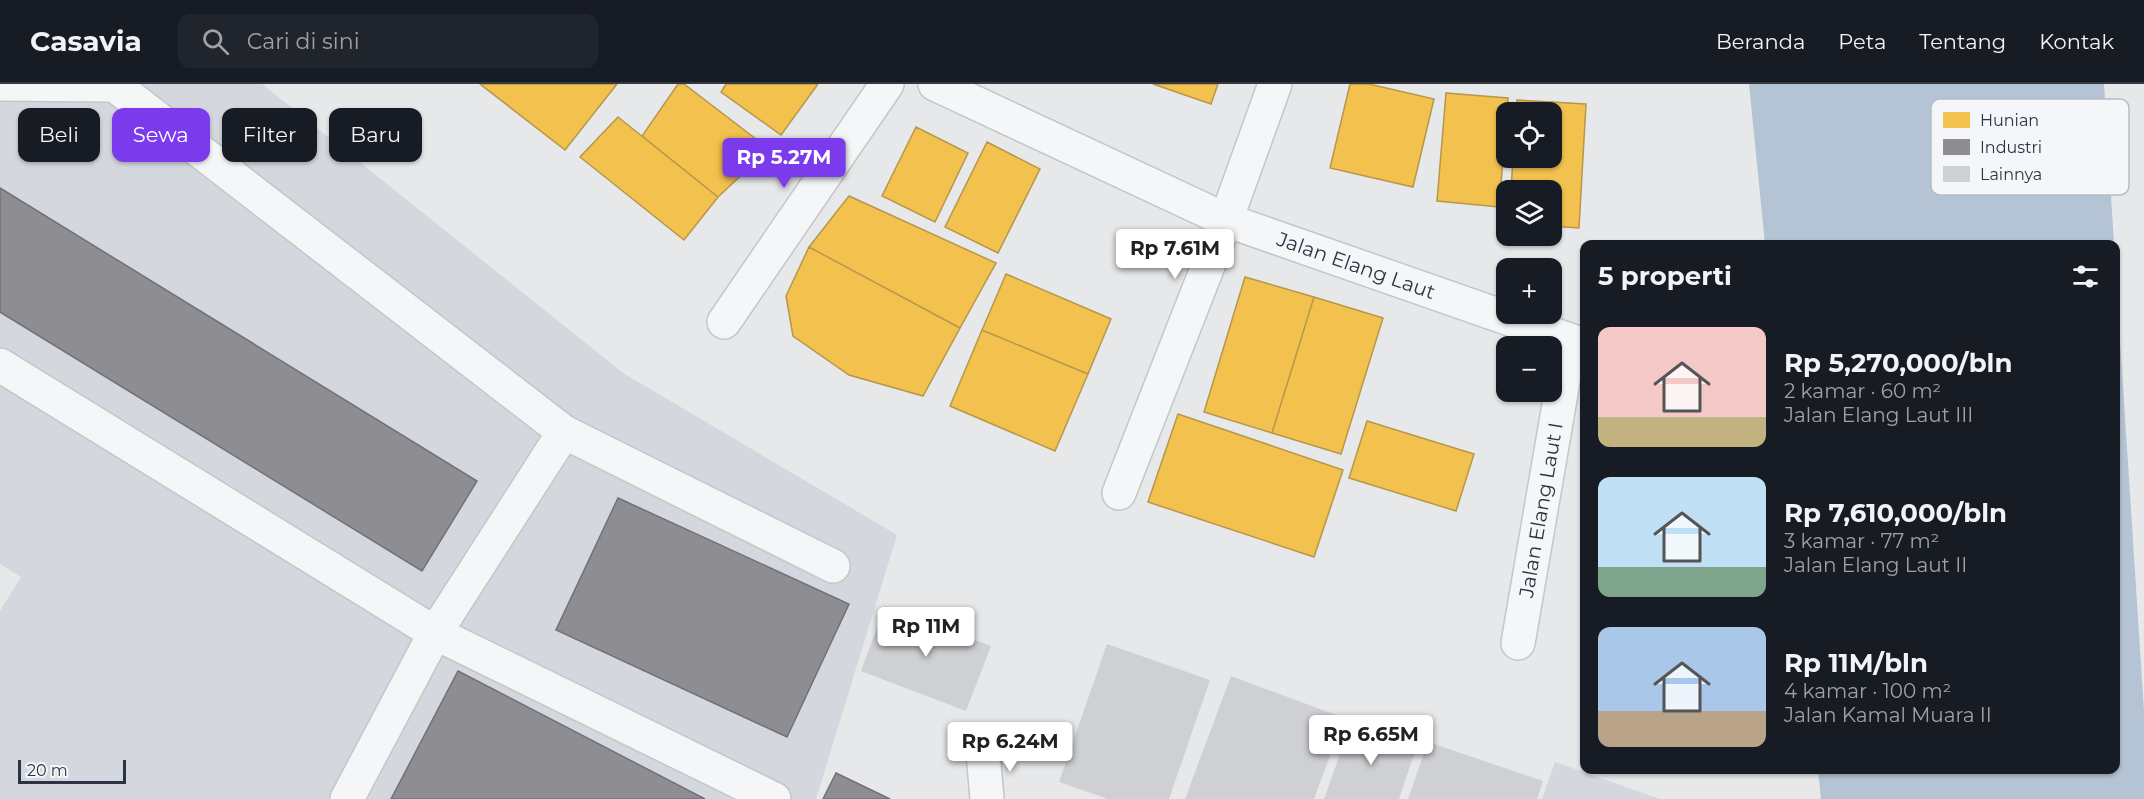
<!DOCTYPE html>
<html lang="id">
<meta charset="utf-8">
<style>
:root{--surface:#171b24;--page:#20242c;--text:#f1f3f6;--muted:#9ea1a6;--line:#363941;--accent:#7c3aed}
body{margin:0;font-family:Montserrat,sans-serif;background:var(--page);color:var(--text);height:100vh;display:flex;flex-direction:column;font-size:22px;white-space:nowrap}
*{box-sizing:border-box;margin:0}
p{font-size:20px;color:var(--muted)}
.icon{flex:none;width:33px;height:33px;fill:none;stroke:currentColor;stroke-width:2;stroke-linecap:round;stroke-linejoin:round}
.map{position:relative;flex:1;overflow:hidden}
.side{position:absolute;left:1580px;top:156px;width:540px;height:534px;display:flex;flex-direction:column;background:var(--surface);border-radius:12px;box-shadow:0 2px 4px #0004}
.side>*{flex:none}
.banner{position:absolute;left:18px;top:24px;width:570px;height:54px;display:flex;gap:12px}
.fabs{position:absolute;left:1496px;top:18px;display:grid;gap:12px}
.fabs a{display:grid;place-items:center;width:66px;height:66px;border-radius:12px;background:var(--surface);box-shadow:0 2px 4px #0004;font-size:30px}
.scale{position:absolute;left:18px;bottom:15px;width:108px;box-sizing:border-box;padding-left:6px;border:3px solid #2b3445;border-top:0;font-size:16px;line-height:21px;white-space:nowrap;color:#2b3445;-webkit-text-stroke:4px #f4f6f9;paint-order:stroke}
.price{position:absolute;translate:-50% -51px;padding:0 14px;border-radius:6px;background:#fff;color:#222;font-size:20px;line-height:39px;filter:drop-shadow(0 2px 3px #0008)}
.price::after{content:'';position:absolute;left:50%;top:36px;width:18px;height:14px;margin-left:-9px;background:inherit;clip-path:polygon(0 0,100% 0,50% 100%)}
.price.active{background:var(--accent);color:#fff}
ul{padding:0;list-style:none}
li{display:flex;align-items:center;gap:18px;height:150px;padding:0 18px}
li span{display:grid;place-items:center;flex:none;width:168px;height:120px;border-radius:12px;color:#555}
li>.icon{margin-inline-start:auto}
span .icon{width:72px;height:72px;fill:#fffc;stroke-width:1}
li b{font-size:26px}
h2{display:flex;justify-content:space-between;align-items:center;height:72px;padding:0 18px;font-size:26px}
.pill{padding:0 21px;border-radius:12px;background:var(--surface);box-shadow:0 2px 4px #0004;font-size:21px;line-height:54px}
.pill.active{background:var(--accent);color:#fff}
header{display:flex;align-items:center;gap:36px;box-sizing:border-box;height:84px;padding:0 30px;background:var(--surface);border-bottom:2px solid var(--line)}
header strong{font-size:28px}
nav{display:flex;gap:33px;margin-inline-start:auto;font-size:21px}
.search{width:420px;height:54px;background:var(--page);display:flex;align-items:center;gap:15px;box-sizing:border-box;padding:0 21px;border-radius:12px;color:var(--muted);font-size:22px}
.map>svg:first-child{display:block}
.built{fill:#d4d7dd}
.water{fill:#b4c4d5}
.homes{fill:#f2c14e;stroke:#b6974b;stroke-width:1.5}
.industry{fill:#8d8d92;stroke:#70727b;stroke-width:1.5}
.building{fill:#ced0d3}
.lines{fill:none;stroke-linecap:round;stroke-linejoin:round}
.minor-casing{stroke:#c4c6c8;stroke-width:36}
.minor{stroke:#f5f6f7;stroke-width:33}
.labels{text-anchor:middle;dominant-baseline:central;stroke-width:6;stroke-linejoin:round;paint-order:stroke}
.street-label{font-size:20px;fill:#2b3445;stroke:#f4f6f9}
.key{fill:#f4f6f9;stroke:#b8bcc3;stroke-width:1.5}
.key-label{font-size:16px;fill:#2b3445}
</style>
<header>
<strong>Casavia</strong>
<div class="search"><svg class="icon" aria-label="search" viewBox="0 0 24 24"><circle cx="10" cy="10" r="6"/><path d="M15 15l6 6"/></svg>Cari di sini</div>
<nav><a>Beranda</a><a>Peta</a><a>Tentang</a><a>Kontak</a></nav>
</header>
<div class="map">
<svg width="2144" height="715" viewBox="0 0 2144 715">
<rect width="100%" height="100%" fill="#e6e8ea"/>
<!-- built -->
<path class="built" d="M0 0H262L623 289 897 451 816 715H0V527L21 493 0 480Z
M1555 678 1660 715H1542Z"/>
<!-- water -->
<path class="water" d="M1749 0H2104L2114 160H1765Z
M2115 178 2144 627V715H1821L1818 686H2115Z"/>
<!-- homes -->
<path class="homes" d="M480 0H617L565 66Z
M678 0H684L769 65 718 113 642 52Z
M726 0H818L781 51 721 8Z
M1153 0H1218L1211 20Z
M1350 0H1369L1434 15 1413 103 1330 84Z
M1446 9 1508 14 1499 123 1437 117Z
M1517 16 1586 20 1579 144 1551 142V106H1511L1513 74H1551V28H1516Z
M618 33 718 113 684 156 580 73Z
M916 43 968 69 935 138 882 112Z
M987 58 1040 85 998 169 945 143Z
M849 112 996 179 960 244 809 163Z
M809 163 960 244 923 312 849 291 793 252 786 212Z
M1006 190 1111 235 1088 290 982 246Z
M1245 193 1314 213 1272 349 1204 328Z
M1314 213 1383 234 1341 370 1272 349Z
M982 246 1088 290 1055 367 950 322Z
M1178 330 1343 386 1314 473 1148 418Z
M1367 337 1474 370 1456 427 1349 394Z"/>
<!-- industry -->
<path class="industry" d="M0 104 477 397 422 487 0 228Z
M618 414 849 520 787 653 556 546Z
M458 587 705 715H391Z
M836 689 890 715H823Z"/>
<!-- building -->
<path class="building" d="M885 522 991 562 966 627 861 587Z
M1107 560 1210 596 1169 715H1108L1059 698Z
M1231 592 1344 634 1314 715H1185Z
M1351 639 1417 662 1399 715H1324Z
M1428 658 1543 697 1537 715H1408Z"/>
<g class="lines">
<defs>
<g id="minor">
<path d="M0 0 113 1"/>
<path d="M113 0 564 348 833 482"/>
<path id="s1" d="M935 0 1226 136 1584 261"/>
<path d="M724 238 887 0"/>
<path d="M0 281 435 549 774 715"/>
<path d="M1119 409 1226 136 1275 0"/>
<path id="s2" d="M1518 559 1570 257"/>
<path d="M983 668 987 715"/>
<path d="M347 715 435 549 564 348"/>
</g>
</defs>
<!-- minor casing -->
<use href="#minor" class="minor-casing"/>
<!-- minor -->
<use href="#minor" class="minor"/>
</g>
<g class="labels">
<!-- street labels -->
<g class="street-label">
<text stroke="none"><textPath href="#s1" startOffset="459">Jalan Elang Laut</textPath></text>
<text stroke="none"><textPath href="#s2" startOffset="135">Jalan Elang Laut I</textPath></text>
</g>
</g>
<!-- legend -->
<rect x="1931" y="15" width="198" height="96" rx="9" class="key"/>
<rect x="1943" y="28" width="27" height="16" fill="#f2c14e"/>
<rect x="1943" y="55" width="27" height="16" fill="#8d8d92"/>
<rect x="1943" y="82" width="27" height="16" fill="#ced0d3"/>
<g class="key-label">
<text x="1980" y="42">Hunian</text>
<text x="1980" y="69">Industri</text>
<text x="1980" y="96">Lainnya</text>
</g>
</svg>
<div class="fabs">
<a><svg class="icon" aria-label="locate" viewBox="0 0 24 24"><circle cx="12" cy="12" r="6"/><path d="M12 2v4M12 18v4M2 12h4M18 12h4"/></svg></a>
<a><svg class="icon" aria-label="layers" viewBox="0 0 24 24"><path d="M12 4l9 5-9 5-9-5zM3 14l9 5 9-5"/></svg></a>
<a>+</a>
<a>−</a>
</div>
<div class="scale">20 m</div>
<b class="price active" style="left:784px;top:105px">Rp 5.27M</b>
<b class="price" style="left:1175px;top:196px">Rp 7.61M</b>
<b class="price" style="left:926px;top:574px">Rp 11M</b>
<b class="price" style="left:1371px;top:682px">Rp 6.65M</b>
<b class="price" style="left:1010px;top:689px">Rp 6.24M</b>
<div class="banner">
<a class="pill">Beli</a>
<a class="pill active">Sewa</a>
<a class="pill">Filter</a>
<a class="pill">Baru</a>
</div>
<section class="side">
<h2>5 properti<svg class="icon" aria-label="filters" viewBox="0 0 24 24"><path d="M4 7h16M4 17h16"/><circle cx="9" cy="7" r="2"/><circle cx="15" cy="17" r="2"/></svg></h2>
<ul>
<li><span style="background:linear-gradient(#f6c9c9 75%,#c2b280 0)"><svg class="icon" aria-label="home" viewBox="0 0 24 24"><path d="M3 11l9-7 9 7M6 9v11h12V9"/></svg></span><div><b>Rp 5,270,000/bln</b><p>2 kamar · 60 m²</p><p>Jalan Elang Laut III</p></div></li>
<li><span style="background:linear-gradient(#bfe0f5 75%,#7fa58c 0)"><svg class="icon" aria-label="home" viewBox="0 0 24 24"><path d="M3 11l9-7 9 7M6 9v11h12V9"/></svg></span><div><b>Rp 7,610,000/bln</b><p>3 kamar · 77 m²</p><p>Jalan Elang Laut II</p></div></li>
<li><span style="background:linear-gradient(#a9c7e8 70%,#b9a48a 0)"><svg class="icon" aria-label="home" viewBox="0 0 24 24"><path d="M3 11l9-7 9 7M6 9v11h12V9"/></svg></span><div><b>Rp 11M/bln</b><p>4 kamar · 100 m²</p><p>Jalan Kamal Muara II</p></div></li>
</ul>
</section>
</div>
